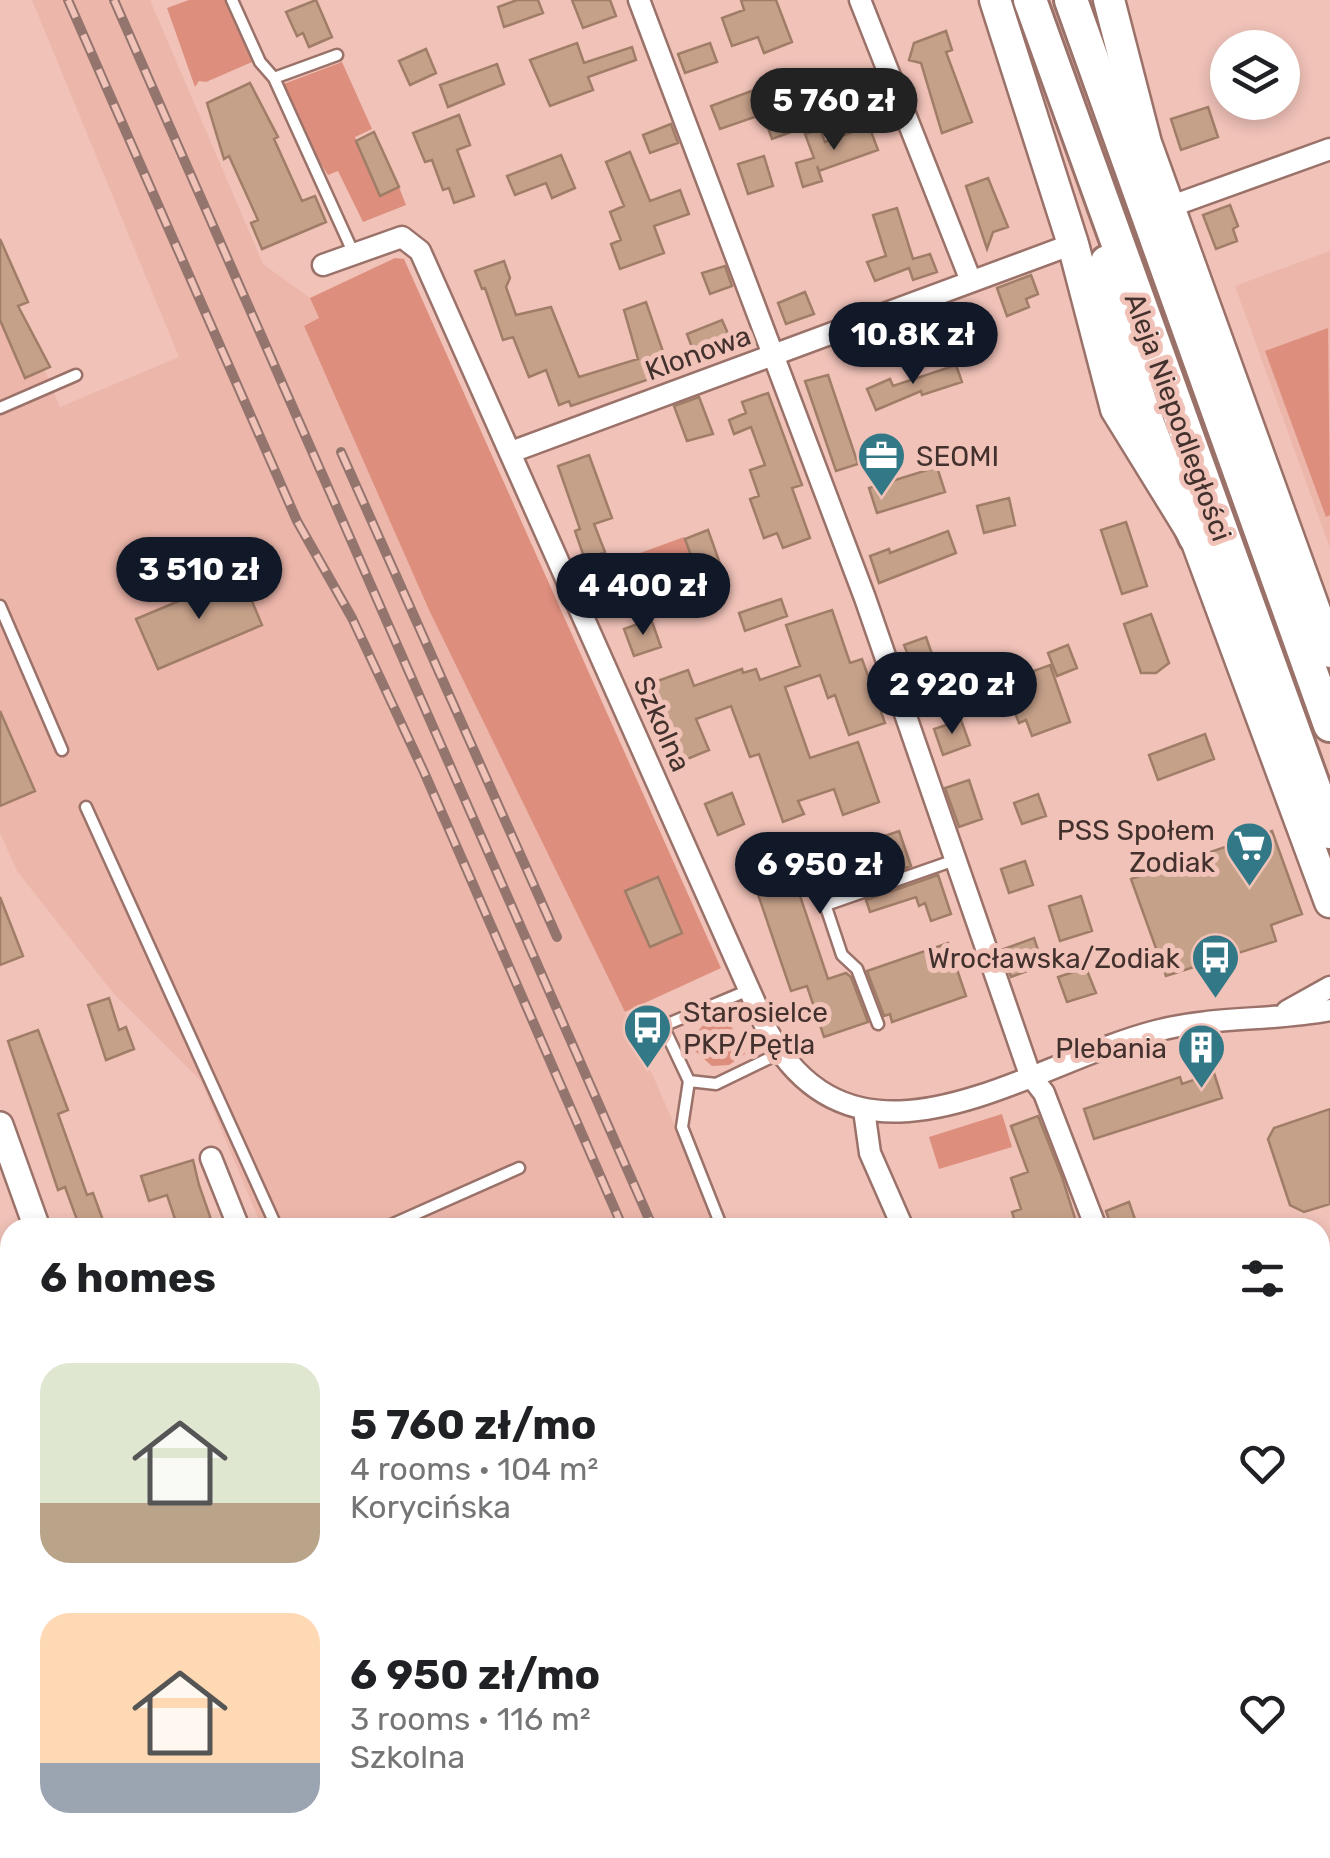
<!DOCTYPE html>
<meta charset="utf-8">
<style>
:root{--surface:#fff;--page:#f2f2f2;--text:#202124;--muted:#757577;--accent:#111827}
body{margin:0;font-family:Rubik,sans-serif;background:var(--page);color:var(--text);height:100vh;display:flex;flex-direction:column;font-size:38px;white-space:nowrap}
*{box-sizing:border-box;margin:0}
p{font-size:32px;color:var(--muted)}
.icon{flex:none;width:55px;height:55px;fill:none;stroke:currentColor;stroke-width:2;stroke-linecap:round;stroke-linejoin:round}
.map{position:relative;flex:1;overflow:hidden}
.sheet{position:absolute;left:0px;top:1218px;width:1330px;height:642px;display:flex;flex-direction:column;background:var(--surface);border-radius:30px 30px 0 0;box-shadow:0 5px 15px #0003}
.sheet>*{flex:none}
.tools{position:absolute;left:1210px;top:30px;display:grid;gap:20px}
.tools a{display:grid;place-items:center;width:90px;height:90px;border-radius:50%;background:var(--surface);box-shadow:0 5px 15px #0003;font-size:50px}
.price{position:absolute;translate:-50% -85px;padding:0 22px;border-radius:35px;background:var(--accent);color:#fff;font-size:32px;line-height:65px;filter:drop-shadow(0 2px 5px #0008)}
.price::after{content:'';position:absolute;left:50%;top:60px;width:30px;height:22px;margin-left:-15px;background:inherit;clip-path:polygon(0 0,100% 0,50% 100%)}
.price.active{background:#222;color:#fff}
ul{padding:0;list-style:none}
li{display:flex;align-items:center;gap:30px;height:250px;padding:0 40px}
li span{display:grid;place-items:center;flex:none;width:280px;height:200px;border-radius:30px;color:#555}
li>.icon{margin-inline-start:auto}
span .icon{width:120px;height:120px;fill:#fffc;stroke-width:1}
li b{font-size:42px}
h2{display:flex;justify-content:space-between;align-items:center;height:120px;padding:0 40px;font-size:42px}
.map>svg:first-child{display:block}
.built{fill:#ecb6ab}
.green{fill:#dd8e7d}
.building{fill:#c6a18a;stroke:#a07d67;stroke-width:2.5}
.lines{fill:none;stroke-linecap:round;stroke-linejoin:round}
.service-casing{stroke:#9b7269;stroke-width:15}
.minor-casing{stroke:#9b7269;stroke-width:25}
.tertiary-casing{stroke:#9b7269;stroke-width:30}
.secondary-casing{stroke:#9b7269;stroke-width:35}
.primary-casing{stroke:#9b7269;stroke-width:38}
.service{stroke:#fff;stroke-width:10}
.minor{stroke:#fff;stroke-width:20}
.tertiary{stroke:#fff;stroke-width:25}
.secondary{stroke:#fff;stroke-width:30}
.primary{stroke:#fff;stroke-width:32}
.rail-casing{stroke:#94756e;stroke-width:10}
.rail{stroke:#f0c2b8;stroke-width:6;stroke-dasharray:19;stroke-linecap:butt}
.labels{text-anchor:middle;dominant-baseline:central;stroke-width:10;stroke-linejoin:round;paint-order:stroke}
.street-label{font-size:28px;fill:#43312d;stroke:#f0c2b8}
.poi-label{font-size:28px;fill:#43312d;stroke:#f0c2b8;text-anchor:end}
</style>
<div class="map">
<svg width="1330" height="1858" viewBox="0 0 1330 1858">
<rect width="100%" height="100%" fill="#f0c2b8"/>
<!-- built -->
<path class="built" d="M32 0H150L263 264 310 298 319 318 304 327 429 610 625 1012 719 1227H262L201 1081 114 994 17 871 0 833V263L60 407 179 357Z
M1330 251V548L1235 286Z
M524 1850H995L999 1858H527Z"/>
<!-- green -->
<path class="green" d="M189 0H227L252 62 206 82 199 81 195 87 167 8Z
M342 62 372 129 355 137 361 152 380 145 385 157 366 166 379 195 399 187 406 205 363 222 338 171 328 175 304 137 281 85Z
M395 258 404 259 721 968 625 1012 429 610 304 326 319 318 310 298Z
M1328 328 1330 515 1326 517 1265 351Z
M684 537 701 574 635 598 633 594 641 590 631 566 605 577 617 603 596 611 580 575Z
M725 1014 745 1054 729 1065 712 1066 695 1051 696 1033 707 1021Z
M1002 1114 1012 1147 939 1169 929 1137Z
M974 1850H1119L1121 1858H978Z"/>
<!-- building -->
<path class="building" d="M316 0 332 37 309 47 303 33 297 36 286 12Z
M517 0H538L543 13 504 27 498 7Z
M572 0H610L616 16 583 28Z
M741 0H776L792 42 764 53 758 37 732 46 722 18 744 10Z
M946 31 952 50 946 52 972 122 942 133 921 63 909 60 914 43Z
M577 43 584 63 632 47 636 60 588 77 593 90 550 106 530 60Z
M710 43 717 62 685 73 678 54Z
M426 49 436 73 410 85 399 61Z
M497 64 504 84 448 107 440 85Z
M776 82 794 131 772 139 763 114 720 129 711 106Z
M250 83 278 137 274 139 302 201 315 196 326 222 262 249 251 223 258 220 229 156 224 159 207 103Z
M1208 107 1218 137 1181 150 1171 119Z
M459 115 470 145 457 150 474 196 454 203 449 188 443 190 432 160 425 162 413 133Z
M671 124 678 143 650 153 643 135Z
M869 126 878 150 819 171 817 166 822 181 803 187 796 163 814 158 805 134 820 129 825 142Z
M374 132 399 187 380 196 356 141Z
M630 152 650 201 680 190 689 214 654 226 664 253 620 269 611 244 621 240 610 212 624 206 606 162Z
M561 155 575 188 552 198 546 183 515 195 507 176Z
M764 156 773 186 748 194 738 164Z
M988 178 1008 227 993 232 987 249 966 186Z
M1230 205 1238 226 1233 229 1237 241 1216 249 1203 215Z
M897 208 913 259 930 254 937 272 913 280 909 268 875 281 867 262 886 256 873 215Z
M0 239 28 302 18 306 50 367 25 378 0 320Z
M504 261 510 278 506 287 516 315 551 307 579 377 638 359 624 310 646 302 670 372 571 406 569 401 559 405 546 370 529 377 513 337 503 340 485 288 482 289 475 271Z
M725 266 732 286 710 294 702 273Z
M1031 275 1038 294 1026 299 1029 307 1007 316 997 288Z
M805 292 814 314 786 324 778 303Z
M973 315 985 343 964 353 952 324Z
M722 320 734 347 697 361 687 334Z
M956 365 962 382 922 395 921 391 876 410 867 389 890 379 893 386Z
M828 375 858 464 836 471 805 381Z
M768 393 802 485 792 488 810 538 783 548 777 533 764 538 750 499 759 496 750 470 765 465 751 427 734 434 729 420 746 413 742 402Z
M699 397 713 434 687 441 674 406Z
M589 455 612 518 594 524 605 552 585 560 575 531 580 529 558 466Z
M937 467 945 492 877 513 869 488Z
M1009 498 1015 525 984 533 977 506Z
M1126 522 1147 586 1122 594 1101 530Z
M708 530 723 572 699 578 685 539Z
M948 531 956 553 879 583 870 556 889 549 890 553Z
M631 566 643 594 615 602 605 577Z
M241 575 262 625 158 669 136 619Z
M781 599 787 616 745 631 739 613Z
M832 610 850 663 862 659 885 723 849 735 835 695 828 698 820 675 785 687 810 758 858 742 879 802 843 815 834 789 798 801 804 814 783 822 759 754 750 757 731 706 696 719 709 750 685 760 649 684 688 670 694 686 742 669 743 673 756 669 760 680 800 666 786 625Z
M1151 614 1169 663 1156 673H1141L1124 624Z
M651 619 661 647 634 656 624 629Z
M926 637 935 663 914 670 904 645Z
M1068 645 1077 668 1057 676 1048 653Z
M1050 665 1070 722 1032 736 1026 720 1019 723 1011 703 989 711 981 690Z
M0 711 35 791 0 806Z
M961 720 970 745 943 755 934 729Z
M1205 734 1214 759 1158 780 1149 755Z
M969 780 982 819 959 827 945 788Z
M732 793 744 824 718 835 705 804Z
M1038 794 1046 816 1022 824 1014 803Z
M899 831 911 866 845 889 839 873 797 887 828 979 846 973 851 977 868 1022 824 1037 807 986 791 991 748 865 826 838 832 854Z
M1272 831 1302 914 1271 925 1276 941 1166 976 1131 879Z
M1025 861 1033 885 1009 893 1001 869Z
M938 875 951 914 931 921 925 903 919 906 916 897 870 912 866 900Z
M658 877 682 933 650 947 625 891Z
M1081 896 1092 931 1060 941 1049 906Z
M0 897 23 956 0 965Z
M1034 938 1043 965 1011 977 1001 950Z
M948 943 966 996 892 1022 890 1014 884 1016 867 971Z
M1086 968 1096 993 1067 1002 1058 977Z
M109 998 119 1030 126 1027 134 1049 106 1060 88 1005Z
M38 1030 68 1110 58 1114 87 1195 93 1193 104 1223 92 1228H80L65 1187 58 1190 8 1041Z
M1214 1073 1222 1098 1094 1139 1084 1109 1180 1077 1182 1084Z
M1330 1109V1204L1304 1212 1290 1205 1268 1139 1274 1128Z
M1038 1116 1062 1177 1078 1228H1056L1053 1219 1017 1228 1012 1212 1021 1209 1011 1178 1028 1172 1011 1126Z
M193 1160 199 1185 214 1228H178L167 1195 149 1201 141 1176Z
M1129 1202 1138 1228H1112L1106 1211Z"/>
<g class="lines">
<defs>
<path id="service" d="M232 0 260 62 274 78 353 252
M274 78 337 55
M0 408 76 375
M0 606 62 750
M86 807 277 1228
M819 886 842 955 857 969 878 1024
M826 905 955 860
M749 990 663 1026 689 1081 716 1084 780 1053
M689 1081 682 1127 722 1228
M384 1228 519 1168
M405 1850 408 1858
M282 1858 306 1850"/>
<path id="minor" d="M639 0 865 598 1030 1075 1044 1093 1096 1228
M860 0 971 281
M1169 207 1330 149
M323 265 402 237 420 251 768 1032C859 1194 1028 1064 1156 1031 1213 1016 1273 1021 1330 1010
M511 452 1073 244
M1287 1011 1330 987
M864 1110 870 1153 903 1228
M211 1158 239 1228
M1320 1457 1330 1453
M0 1532 10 1528
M1126 1850 1130 1858
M1319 1850 1322 1858"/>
<path id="tertiary" d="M0 1125 37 1228
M264 1850 267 1858"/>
<path id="secondary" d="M995 0 1073 244 1116 409 1195 537 1330 902
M1109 0 1146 143 1330 652"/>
<path id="primary" d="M1030 0 1330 832
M1071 0 1330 725
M1107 262C1121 366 1153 442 1195 537"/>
</defs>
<!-- service casing -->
<use href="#service" class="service-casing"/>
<!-- minor casing -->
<use href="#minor" class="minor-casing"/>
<!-- tertiary casing -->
<use href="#tertiary" class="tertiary-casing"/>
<!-- secondary casing -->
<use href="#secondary" class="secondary-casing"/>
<!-- primary casing -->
<use href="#primary" class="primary-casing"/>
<!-- service -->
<use href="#service" class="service"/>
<!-- minor -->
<use href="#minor" class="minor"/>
<!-- tertiary -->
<use href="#tertiary" class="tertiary"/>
<!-- secondary -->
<use href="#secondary" class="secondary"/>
<!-- primary -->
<use href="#primary" class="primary"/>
<defs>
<path id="rail" d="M68 0 297 521 352 618 424 772 623 1228
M114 0 653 1228
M341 452 557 937
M935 1850 939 1858"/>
</defs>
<!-- rail casing -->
<use href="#rail" class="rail-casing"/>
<!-- rail -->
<use href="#rail" class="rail"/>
</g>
<!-- icons -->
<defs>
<symbol id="office-pin" viewBox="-11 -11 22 30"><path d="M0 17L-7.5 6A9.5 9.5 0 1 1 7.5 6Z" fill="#337886" stroke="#f0c2b8"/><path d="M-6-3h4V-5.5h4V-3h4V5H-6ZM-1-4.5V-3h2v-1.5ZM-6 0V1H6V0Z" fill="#fff"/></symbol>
<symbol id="supermarket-pin" viewBox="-11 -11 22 30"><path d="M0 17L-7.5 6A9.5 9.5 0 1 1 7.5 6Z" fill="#337886" stroke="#f0c2b8"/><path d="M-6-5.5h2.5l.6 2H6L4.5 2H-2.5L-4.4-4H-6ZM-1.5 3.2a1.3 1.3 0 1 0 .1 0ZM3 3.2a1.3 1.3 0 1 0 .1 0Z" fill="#fff"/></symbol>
<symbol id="bus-pin" viewBox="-11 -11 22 30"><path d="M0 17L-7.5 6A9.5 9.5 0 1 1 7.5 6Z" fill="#337886" stroke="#f0c2b8"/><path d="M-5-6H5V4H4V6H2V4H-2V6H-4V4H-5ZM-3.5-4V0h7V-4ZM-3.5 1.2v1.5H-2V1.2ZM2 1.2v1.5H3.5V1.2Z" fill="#fff"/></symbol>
<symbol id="building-pin" viewBox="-11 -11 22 30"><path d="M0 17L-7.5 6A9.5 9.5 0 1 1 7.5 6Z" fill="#337886" stroke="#f0c2b8"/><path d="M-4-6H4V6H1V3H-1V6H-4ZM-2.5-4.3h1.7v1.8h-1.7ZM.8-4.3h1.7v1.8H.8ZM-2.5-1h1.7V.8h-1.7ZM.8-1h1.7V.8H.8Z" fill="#fff"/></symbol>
</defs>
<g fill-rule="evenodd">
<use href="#office-pin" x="854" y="428" width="55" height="75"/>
<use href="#supermarket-pin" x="1222" y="818" width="55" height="75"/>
<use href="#bus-pin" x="1188" y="930" width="55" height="75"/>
<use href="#bus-pin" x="620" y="1000" width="55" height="75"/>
<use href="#building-pin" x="1174" y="1020" width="55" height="75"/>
</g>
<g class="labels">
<!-- street labels -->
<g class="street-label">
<text transform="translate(698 353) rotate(-20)">Klonowa</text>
<text transform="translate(1178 417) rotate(70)">Aleja Niepodległości</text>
<text transform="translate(662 724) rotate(66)">Szkolna</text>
</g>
<!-- poi labels -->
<g class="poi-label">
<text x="916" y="456" text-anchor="start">SEOMI</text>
<text x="1215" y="830">PSS Społem<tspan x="1215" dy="32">Zodiak</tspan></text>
<text x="1180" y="958">Wrocławska/Zodiak</text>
<text x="683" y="1012" text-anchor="start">Starosielce<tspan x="683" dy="32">PKP/Pętla</tspan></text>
<text x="1167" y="1048">Plebania</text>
</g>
</g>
</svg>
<div class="tools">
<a><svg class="icon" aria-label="layers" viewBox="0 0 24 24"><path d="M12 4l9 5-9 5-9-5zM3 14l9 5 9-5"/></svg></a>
</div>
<b class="price active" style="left:834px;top:153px">5 760 zł</b>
<b class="price" style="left:913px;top:387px">10.8K zł</b>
<b class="price" style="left:199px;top:622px">3 510 zł</b>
<b class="price" style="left:643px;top:638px">4 400 zł</b>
<b class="price" style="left:952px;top:737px">2 920 zł</b>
<b class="price" style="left:820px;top:917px">6 950 zł</b>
<section class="sheet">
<h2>6 homes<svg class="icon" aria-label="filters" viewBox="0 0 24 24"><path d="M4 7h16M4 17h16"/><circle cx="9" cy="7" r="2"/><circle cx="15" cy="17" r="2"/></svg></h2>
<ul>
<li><span style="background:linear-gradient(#dfe7d0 70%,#b9a48a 0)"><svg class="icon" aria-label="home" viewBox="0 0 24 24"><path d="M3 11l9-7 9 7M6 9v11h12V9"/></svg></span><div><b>5 760 zł/mo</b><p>4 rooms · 104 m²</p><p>Korycińska</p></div><svg class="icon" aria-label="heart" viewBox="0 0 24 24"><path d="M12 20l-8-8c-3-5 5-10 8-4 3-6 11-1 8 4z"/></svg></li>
<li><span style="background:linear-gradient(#ffd9b3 75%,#9aa5b1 0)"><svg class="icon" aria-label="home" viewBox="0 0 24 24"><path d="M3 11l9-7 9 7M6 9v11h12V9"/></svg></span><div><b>6 950 zł/mo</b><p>3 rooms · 116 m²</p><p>Szkolna</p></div><svg class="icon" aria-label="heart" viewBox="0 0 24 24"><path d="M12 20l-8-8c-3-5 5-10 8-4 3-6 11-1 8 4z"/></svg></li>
</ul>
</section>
</div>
